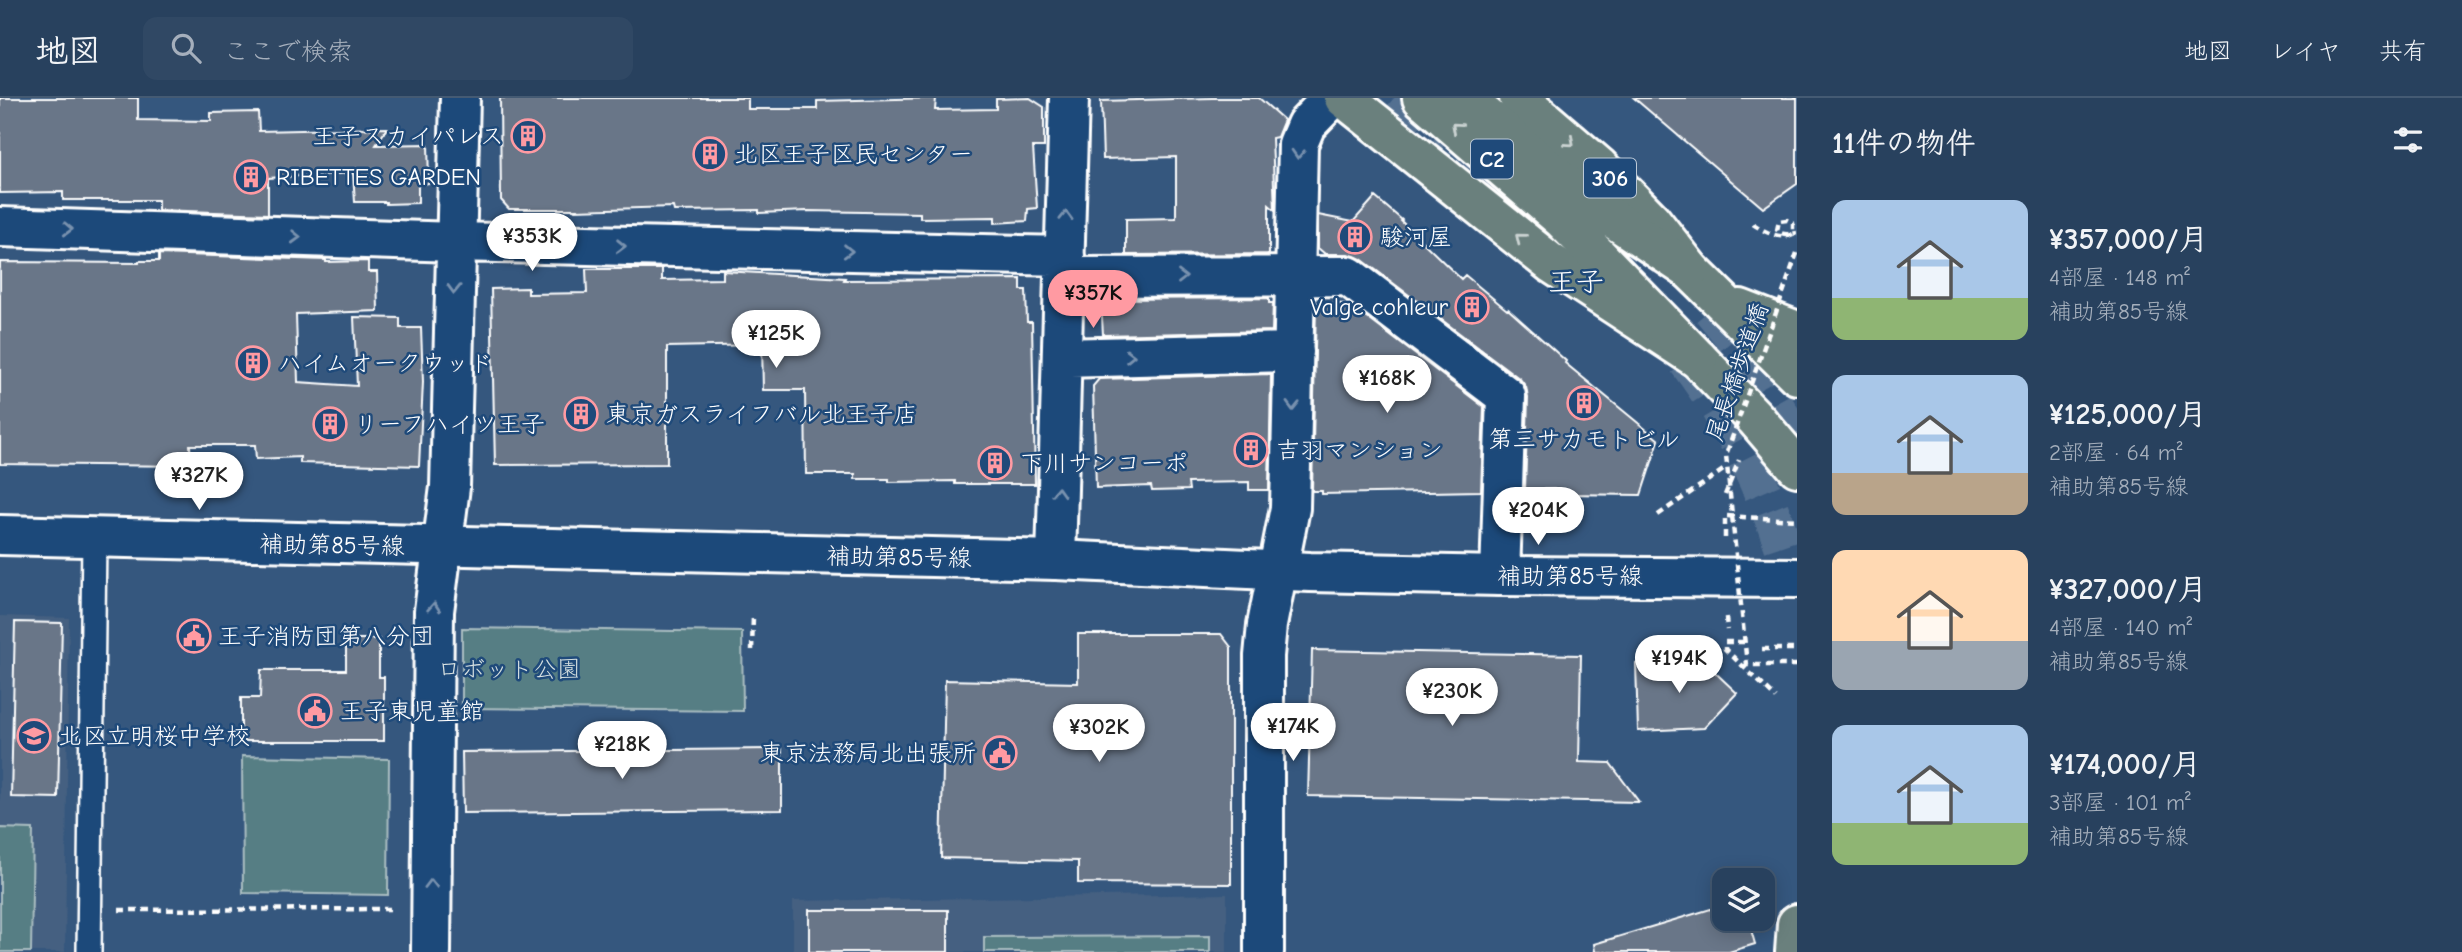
<!DOCTYPE html>
<html lang="ja">
<meta charset="utf-8">
<style>
:root{--surface:#28415e;--page:#304864;--text:#f1f3f6;--muted:#a5afbc;--line:#445a73;--accent:#ff9aa2}
body{margin:0;font-family:"Comic Neue","Klee One",sans-serif;background:var(--page);color:var(--text);height:100vh;display:flex;flex-direction:column;font-size:26px;white-space:nowrap}
*{box-sizing:border-box;margin:0}
p{font-size:23px;color:var(--muted)}
.icon{flex:none;width:38px;height:38px;fill:none;stroke:currentColor;stroke-width:2;stroke-linecap:round;stroke-linejoin:round}
.map{position:relative;flex:1;overflow:hidden}
.panel{display:flex;flex-direction:column;background:var(--surface);width:665px}
.panel>*{flex:none}
.fabs{position:absolute;left:1712px;top:770px;display:grid;gap:14px}
.fabs a{display:grid;place-items:center;width:63px;height:63px;border-radius:14px;background:var(--surface);box-shadow:0 4px 18px #0003,0 0 0 2px var(--line);font-size:35px}
.price{position:absolute;translate:-50% -60px;padding:0 16px;border-radius:24px;background:#fff;color:#222;font-size:23px;line-height:46px;filter:drop-shadow(0 2px 4px #0008)}
.price::after{content:'';position:absolute;left:50%;top:42px;width:21px;height:16px;margin-left:-10px;background:inherit;clip-path:polygon(0 0,100% 0,50% 100%)}
.price.current{background:var(--accent);color:#111}
ul{padding:0;list-style:none}
li{display:flex;align-items:center;gap:21px;height:175px;padding:0 35px}
li span{display:grid;place-items:center;flex:none;width:196px;height:140px;border-radius:14px;color:#555}
li>.icon{margin-inline-start:auto}
span .icon{width:84px;height:84px;fill:#fffc;stroke-width:1}
li b{font-size:30px}
h2{display:flex;justify-content:space-between;align-items:center;height:84px;padding:0 35px;font-size:30px}
header{display:flex;align-items:center;gap:42px;box-sizing:border-box;height:98px;padding:0 35px;background:var(--surface);border-bottom:2px solid var(--line)}
header strong{font-size:33px}
nav{display:flex;gap:38px;margin-inline-start:auto;font-size:24px}
.search{width:490px;height:63px;background:var(--page);display:flex;align-items:center;gap:18px;box-sizing:border-box;padding:0 24px;border-radius:14px;color:var(--muted);font-size:26px}
main{display:flex;flex:1;min-height:0}
.map>svg:first-child{display:block}
.built{fill:#456081}
.green{fill:#577e84;stroke:#abbec2;stroke-width:2}
.building{fill:#697688;stroke:#fff;stroke-width:2}
.lines{fill:none;stroke-linecap:round;stroke-linejoin:round}
.primary-tunnel{stroke:#537091;stroke-width:38;stroke-dasharray:38 19;stroke-linecap:butt}
.service-casing{stroke:#fff;stroke-width:28}
.minor-casing{stroke:#fff;stroke-width:44}
.tertiary-casing{stroke:#fff;stroke-width:44}
.primary-casing{stroke:#fff;stroke-width:44}
.trunk-casing{stroke:#fff;stroke-width:44}
.motorway-casing{stroke:#fff;stroke-width:44}
.path{stroke:#fff;stroke-width:4.5;stroke-dasharray:7 5;stroke-linecap:butt}
.service{stroke:#1f4a7a;stroke-width:23}
.minor{stroke:#1f4a7a;stroke-width:38}
.tertiary{stroke:#1f4a7a;stroke-width:38}
.primary{stroke:#6a807d;stroke-width:38}
.trunk{stroke:#6a807d;stroke-width:38}
.motorway{stroke:#6a807d;stroke-width:38}
.path-bridge{stroke:#fff;stroke-width:4.5;stroke-dasharray:7 5;stroke-linecap:butt}
.oneway{stroke:#cbd3d2}
.oneway2{stroke:#7992af}
.labels{text-anchor:middle;dominant-baseline:central;stroke-width:5;stroke-linejoin:round;paint-order:stroke}
.shield{fill:#1f4a7a;stroke:#bcc9d7;stroke-width:2}
.shield-label{font-size:23px;font-weight:bold;fill:#fff}
.poi-label{font-size:24px;fill:#fff;stroke:#1f4a7a;text-anchor:start}
.street-label{font-size:24px;fill:#fff;stroke:#1f4a7a}
.park-label{font-size:24px;fill:#d5dfe0;stroke:#1f4a7a}
.quarter-label{font-size:28px;fill:#fff;stroke:#1f4a7a}
</style>
<header>
<strong>地図</strong>
<div class="search"><svg class="icon" aria-label="search" viewBox="0 0 24 24"><circle cx="10" cy="10" r="6"/><path d="M15 15l6 6"/></svg>ここで検索</div>
<nav><a>地図</a><a>レイヤ</a><a>共有</a></nav>
</header>
<main>
<div class="map">
<svg width="1797" height="854" viewBox="0 0 1797 854">
<rect width="100%" height="100%" fill="#35577e"/>
<filter id="ink" filterUnits="userSpaceOnUse"><feTurbulence type="fractalNoise" baseFrequency=".0143" numOctaves="2"/><feDisplacementMap in="SourceGraphic" scale="14" xChannelSelector="R" yChannelSelector="G"/><feConvolveMatrix kernelMatrix="1 2 1 2 8 2 1 2 1" color-interpolation-filters="sRGB"/></filter>
<g filter="url(#ink)">
<!-- built -->
<path class="built" d="M0 518 69 520 65 854H0Z
M1227 796V854H793V803Z"/>
<!-- green -->
<path class="green" d="M462 530 742 534 743 613 462 610Z
M242 658 389 661 388 797 243 795Z
M0 730 33 731 31 854H0Z
M1210 838V854H984V839Z"/>
<!-- building -->
<path class="building" d="M0 0H138V22L211 23V15L258 14 259 33 387 30 376 47 428 46 429 85 418 86V105L386 106V104H355L353 75 268 80V116L158 112V102H63V94L0 95Z
M500 0H748V11H817V3L936 0 935 12 996 11V1L1030 0 1044 9V49H1033L1037 110 1028 111 1027 123 995 125V119L920 120V115L807 113 759 115V112L674 113 673 109 576 112 577 111H509L501 102Z
M1212 0H1259L1284 22 1277 39 1272 40 1275 112 1269 107V156L1126 157V121L1176 120V59L1103 61 1101 3Z
M1634 0H1797V86L1763 110Z
M1375 99 1402 122 1401 123 1461 181 1465 177 1507 212 1508 211 1566 263 1565 265 1659 342 1641 397 1559 396V391L1525 392 1528 299 1526 289 1520 281 1361 161 1348 156H1325L1318 150V117L1353 124Z
M159 156 326 162V164L368 163V174H377L378 213 296 216 298 284 357 288 354 219 400 220V230H421L423 284 419 368 300 365V359L256 361 255 347H190L191 368 0 366V164L139 165V163H159Z
M586 171H662V182L723 181V173L845 180 844 182 1021 181V192H1026L1027 224H1032L1035 386H955V383L889 384V381H855V376H806L805 292H763L762 247 667 249V366L495 367 491 191 528 190V196L587 195Z
M1269 200V205H1273L1272 233 1103 237 1101 201Z
M1316 205 1349 206 1484 309 1481 393 1322 396V393H1312Z
M1271 276 1269 392H1249V384L1188 385 1189 392 1152 393 1151 388 1096 390 1093 288 1099 281Z
M15 524 62 525 58 700 11 699Z
M1078 536H1221L1231 549V786L1078 785V763L941 760 945 582 1078 585Z
M346 541H379V579H384V643H241V600H260L261 572H346Z
M1312 552 1581 557 1579 664 1610 665 1639 704 1308 698Z
M1703 563 1737 595 1704 630 1638 633 1636 565Z
M782 651V712L463 715 462 654Z
M1724 807V821H1748L1755 846 1729 854H1595L1594 846Z
M809 812H948V854H809Z"/>
<g class="lines">
<!-- primary-tunnel -->
<path class="primary-tunnel" d="M1394 0 1447 44
M1711 211 1740 246 1797 346
M1687 263C1738 331 1775 411 1797 493"/>
<defs>
<path id="service" d="M89 854 94 441"/>
<path id="minor" d="M0 129 455 144 1065 158
M1065 179 1348 178 1506 298 1500 478
M1062 260 1294 254
M1056 462 1069 0
M431 854 434 513 450 389 460 0
M1264 854V558L1267 527 1290 410 1298 46 1306 27 1332 0"/>
<path id="tertiary" d="M0 437 1056 462 1310 474 1500 478 1797 480"/>
<path id="primary" d="M1344 0 1551 165 1698 261 1755 320 1797 369
M1519 0 1599 69 1651 122 1690 172 1797 277
M1740 211 1797 233"/>
<path id="trunk" d="M1795 854 1797 826"/>
<path id="motorway" d="M1422 0 1563 122 1698 261
M1464 0 1584 101 1690 172"/>
</defs>
<!-- service casing -->
<use href="#service" class="service-casing"/>
<!-- minor casing -->
<use href="#minor" class="minor-casing"/>
<!-- tertiary casing -->
<use href="#tertiary" class="tertiary-casing"/>
<!-- primary casing -->
<use href="#primary" class="primary-casing"/>
<!-- trunk casing -->
<use href="#trunk" class="trunk-casing"/>
<!-- motorway casing -->
<use href="#motorway" class="motorway-casing"/>
<!-- path -->
<path class="path" d="M1753 126C1764 133 1780 143 1793 136V125L1787 122 1779 123 1777 132C1783 138 1789 136 1797 135
M1725 397 1739 362
M1658 417 1726 370
M1725 440V418L1797 422
M1726 519 1727 532
M1744 544H1725V551L1776 600
M1762 551H1797
M752 552 753 518
M119 812 394 811"/>
<!-- service -->
<use href="#service" class="service"/>
<!-- minor -->
<use href="#minor" class="minor"/>
<!-- tertiary -->
<use href="#tertiary" class="tertiary"/>
<!-- primary -->
<use href="#primary" class="primary"/>
<!-- trunk -->
<use href="#trunk" class="trunk"/>
<!-- motorway -->
<use href="#motorway" class="motorway"/>
<!-- path-bridge -->
<path class="path-bridge" d="M1797 155 1726 357 1747 567H1797"/>
</g>
<!-- one-way arrows -->
<defs><path id="oneway-chevron" d="M-2-3.5L2.5 0L-2 3.5" fill="none" stroke-width="1.6" stroke-linecap="round" stroke-linejoin="round" transform="scale(1.75)"/></defs>
<g class="oneway">
<use href="#oneway-chevron" transform="translate(1456 29) rotate(-139)"/>
<use href="#oneway-chevron" transform="translate(1570 44) rotate(41)"/>
<use href="#oneway-chevron" transform="translate(1520 140) rotate(-141)"/>
</g>
<g class="oneway2">
<use href="#oneway-chevron" transform="translate(1298 56) rotate(93)"/>
<use href="#oneway-chevron" transform="translate(1066 118) rotate(-89)"/>
<use href="#oneway-chevron" transform="translate(68 131) rotate(2)"/>
<use href="#oneway-chevron" transform="translate(296 139) rotate(2)"/>
<use href="#oneway-chevron" transform="translate(621 148) rotate(1)"/>
<use href="#oneway-chevron" transform="translate(848 153) rotate(1)"/>
<use href="#oneway-chevron" transform="translate(1182 179)"/>
<use href="#oneway-chevron" transform="translate(454 191) rotate(91)"/>
<use href="#oneway-chevron" transform="translate(1130 258) rotate(-1)"/>
<use href="#oneway-chevron" transform="translate(1293 308) rotate(91)"/>
<use href="#oneway-chevron" transform="translate(1058 394) rotate(-88)"/>
<use href="#oneway-chevron" transform="translate(434 509) rotate(-86)"/>
<use href="#oneway-chevron" transform="translate(431 786) rotate(-90)"/>
</g>
</g>
<!-- icons -->
<defs>
<symbol id="building-ring" viewBox="-11 -11 22 22"><circle r="9.5" fill="#1f4a7a" stroke="#ff9aa2" stroke-width="1.5"/><path d="M-4-6H4V6H1V3H-1V6H-4ZM-2.5-4.3h1.7v1.8h-1.7ZM.8-4.3h1.7v1.8H.8ZM-2.5-1h1.7V.8h-1.7ZM.8-1h1.7V.8H.8Z" fill="#ff9aa2"/></symbol>
<symbol id="civic-ring" viewBox="-11 -11 22 22"><circle r="9.5" fill="#1f4a7a" stroke="#ff9aa2" stroke-width="1.5"/><path d="M-.6-6.5H3V-4.5H.6V-3L4-1V1h2V6H-6V1h2V-1L-.6-3ZM-1.2 2.5V6h2.4V2.5Z" fill="#ff9aa2"/></symbol>
<symbol id="school-ring" viewBox="-11 -11 22 22"><circle r="9.5" fill="#1f4a7a" stroke="#ff9aa2" stroke-width="1.5"/><path d="M0-5L7-2L0 1L-7-2ZM-4 1L0 2.5L4 1V4Q0 6-4 4Z" fill="#ff9aa2"/></symbol>
</defs>
<g fill-rule="evenodd">
<use href="#building-ring" x="509" y="19" width="38" height="38"/>
<use href="#building-ring" x="691" y="37" width="38" height="38"/>
<use href="#building-ring" x="232" y="60" width="38" height="38"/>
<use href="#building-ring" x="1336" y="120" width="38" height="38"/>
<use href="#building-ring" x="1453" y="190" width="38" height="38"/>
<use href="#building-ring" x="234" y="246" width="38" height="38"/>
<use href="#building-ring" x="1565" y="286" width="38" height="38"/>
<use href="#building-ring" x="562" y="297" width="38" height="38"/>
<use href="#building-ring" x="311" y="307" width="38" height="38"/>
<use href="#building-ring" x="1232" y="333" width="38" height="38"/>
<use href="#building-ring" x="976" y="346" width="38" height="38"/>
<use href="#civic-ring" x="175" y="519" width="38" height="38"/>
<use href="#civic-ring" x="296" y="594" width="38" height="38"/>
<use href="#school-ring" x="15" y="619" width="38" height="38"/>
<use href="#civic-ring" x="981" y="636" width="38" height="38"/>
</g>
<g class="labels">
<!-- shield labels -->
<g class="shield">
<rect x="1471" y="41.5" width="42" height="39" rx="5"/>
<rect x="1584" y="60.5" width="52" height="39" rx="5"/>
</g>
<g class="shield-label">
<text x="1492" y="61">C2</text>
<text x="1610" y="80">306</text>
</g>
<!-- poi labels -->
<g class="poi-label">
<text x="504" y="38" text-anchor="end">王子スカイパレス</text>
<text x="734" y="56">北区王子区民センター</text>
<text x="276" y="79">RIBETTES GARDEN</text>
<text x="1380" y="139">駿河屋</text>
<text x="1448" y="209" text-anchor="end">Valge cohleur</text>
<text x="278" y="265">ハイムオークウッド</text>
<text x="606" y="316">東京ガスライフバル北王子店</text>
<text x="354" y="326">リーフハイツ王子</text>
<text x="1584" y="341" text-anchor="middle">第三サカモトビル</text>
<text x="1276" y="352">吉羽マンション</text>
<text x="1020" y="365">下川サンコーポ</text>
<text x="218" y="538">王子消防団第八分団</text>
<text x="340" y="613">王子東児童館</text>
<text x="58" y="638">北区立明桜中学校</text>
<text x="976" y="655" text-anchor="end">東京法務局北出張所</text>
</g>
<!-- street labels -->
<g class="street-label">
<text transform="translate(1737 274) rotate(-71)">尾長橋歩道橋</text>
<text transform="translate(332 447) rotate(1)">補助第85号線</text>
<text transform="translate(899 459) rotate(1)">補助第85号線</text>
<text x="1570" y="478">補助第85号線</text>
</g>
<!-- park labels -->
<g class="park-label">
<text x="509" y="571">ロボット公園</text>
</g>
<!-- quarter labels -->
<g class="quarter-label">
<text x="1576" y="184">王子</text>
</g>
</g>
</svg>
<div class="fabs">
<a><svg class="icon" aria-label="layers" viewBox="0 0 24 24"><path d="M12 4l9 5-9 5-9-5zM3 14l9 5 9-5"/></svg></a>
</div>
<b class="price" style="left:532px;top:175px">¥353K</b>
<b class="price current" style="left:1093px;top:232px">¥357K</b>
<b class="price" style="left:776px;top:272px">¥125K</b>
<b class="price" style="left:1387px;top:317px">¥168K</b>
<b class="price" style="left:199px;top:414px">¥327K</b>
<b class="price" style="left:1538px;top:449px">¥204K</b>
<b class="price" style="left:1679px;top:597px">¥194K</b>
<b class="price" style="left:1452px;top:630px">¥230K</b>
<b class="price" style="left:1293px;top:665px">¥174K</b>
<b class="price" style="left:1099px;top:666px">¥302K</b>
<b class="price" style="left:622px;top:683px">¥218K</b>
</div>
<section class="panel">
<h2>11件の物件<svg class="icon" aria-label="filters" viewBox="0 0 24 24"><path d="M4 7h16M4 17h16"/><circle cx="9" cy="7" r="2"/><circle cx="15" cy="17" r="2"/></svg></h2>
<ul>
<li><span style="background:linear-gradient(#a9c7e8 70%,#8fb573 0)"><svg class="icon" aria-label="home" viewBox="0 0 24 24"><path d="M3 11l9-7 9 7M6 9v11h12V9"/></svg></span><div><b>¥357,000/月</b><p>4部屋 · 148 m²</p><p>補助第85号線</p></div></li>
<li><span style="background:linear-gradient(#a9c7e8 70%,#b9a48a 0)"><svg class="icon" aria-label="home" viewBox="0 0 24 24"><path d="M3 11l9-7 9 7M6 9v11h12V9"/></svg></span><div><b>¥125,000/月</b><p>2部屋 · 64 m²</p><p>補助第85号線</p></div></li>
<li><span style="background:linear-gradient(#ffd9b3 65%,#9aa5b1 0)"><svg class="icon" aria-label="home" viewBox="0 0 24 24"><path d="M3 11l9-7 9 7M6 9v11h12V9"/></svg></span><div><b>¥327,000/月</b><p>4部屋 · 140 m²</p><p>補助第85号線</p></div></li>
<li><span style="background:linear-gradient(#a9c7e8 70%,#8fb573 0)"><svg class="icon" aria-label="home" viewBox="0 0 24 24"><path d="M3 11l9-7 9 7M6 9v11h12V9"/></svg></span><div><b>¥174,000/月</b><p>3部屋 · 101 m²</p><p>補助第85号線</p></div></li>
</ul>
</section>
</main>
